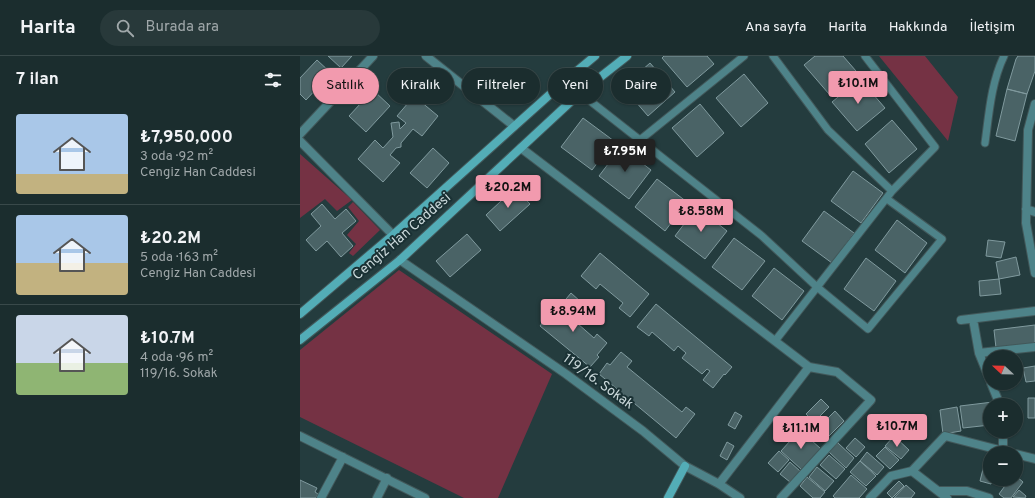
<!DOCTYPE html>
<html lang="tr">
<meta charset="utf-8">
<style>
:root{--surface:#1b2d2e;--page:#28393a;--text:#f1f3f6;--muted:#a0a8aa;--line:#39494a;--accent:#f29aae}
body{margin:0;font-family:Overpass,sans-serif;background:var(--page);color:var(--text);height:100vh;display:flex;flex-direction:column;font-size:15px;white-space:nowrap}
*{box-sizing:border-box;margin:0}
p{font-size:13px;color:var(--muted)}
.icon{flex:none;width:22px;height:22px;fill:none;stroke:currentColor;stroke-width:2;stroke-linecap:round;stroke-linejoin:round}
.map{position:relative;flex:1;overflow:hidden}
.panel{display:flex;flex-direction:column;background:var(--surface);width:300px}
.panel>*{flex:none}
.banner{position:absolute;left:12px;top:12px;width:380px;height:36px;display:flex;gap:8px}
.needle{width:26px;rotate:292deg}
.buttons{position:absolute;left:683px;top:294px;display:grid;gap:8px}
.buttons a{display:grid;place-items:center;width:40px;height:40px;border-radius:50%;background:var(--surface);box-shadow:0 1px 3px #0004,0 0 0 1px var(--line);font-size:20px}
.price{position:absolute;translate:-50% -34px;padding:0 9px;border-radius:4px;background:var(--accent);color:#111;font-size:13px;line-height:26px;filter:drop-shadow(0 1px 2px #0008)}
.price::after{content:'';position:absolute;left:50%;top:24px;width:12px;height:9px;margin-left:-6px;background:inherit;clip-path:polygon(0 0,100% 0,50% 100%)}
.price.active{background:#222;color:#fff}
ul{padding:0;list-style:none}
li{display:flex;align-items:center;gap:12px;height:100px;padding:0 16px}
li+li{border-top:1px solid var(--line)}
li span{display:grid;place-items:center;flex:none;width:112px;height:80px;border-radius:4px;color:#555}
li>.icon{margin-inline-start:auto}
span .icon{width:48px;height:48px;fill:#fffc;stroke-width:1}
li b{font-size:17px}
h2{display:flex;justify-content:space-between;align-items:center;height:48px;padding:0 16px;font-size:17px}
.tag{padding:0 14px;border-radius:18px;background:var(--surface);box-shadow:0 1px 3px #0004,0 0 0 1px var(--line);font-size:14px;line-height:36px}
.tag.active{background:var(--accent);color:#111}
header{display:flex;align-items:center;gap:24px;box-sizing:border-box;height:56px;padding:0 20px;background:var(--surface);border-bottom:1px solid var(--line)}
header strong{font-size:19px}
nav{display:flex;gap:22px;margin-inline-start:auto;font-size:14px}
.search{width:280px;height:36px;background:var(--page);display:flex;align-items:center;gap:10px;box-sizing:border-box;padding:0 14px;border-radius:22px;color:var(--muted);font-size:15px}
main{display:flex;flex:1;min-height:0}
.map>svg:first-child{display:block}
.green{fill:#753244}
.building{fill:#4a6366;stroke:#809a9e}
.lines{fill:none;stroke-linecap:round;stroke-linejoin:round}
.lane-casing{stroke:#42585a;stroke-width:9}
.street-casing{stroke:#42585a;stroke-width:10}
.secondary-casing{stroke:#42585a;stroke-width:10}
.lane{stroke:#4e8389;stroke-width:7}
.street{stroke:#4e8389;stroke-width:8}
.secondary{stroke:#53adb7;stroke-width:8}
.labels{text-anchor:middle;dominant-baseline:central;stroke-width:4;stroke-linejoin:round;paint-order:stroke}
.street-label{font-size:14px;fill:#cad8da;stroke:#1a3134}
</style>
<header>
<strong>Harita</strong>
<div class="search"><svg class="icon" aria-label="search" viewBox="0 0 24 24"><circle cx="10" cy="10" r="6"/><path d="M15 15l6 6"/></svg>Burada ara</div>
<nav><a>Ana sayfa</a><a>Harita</a><a>Hakkında</a><a>İletişim</a></nav>
</header>
<main>
<section class="panel">
<h2>7 ilan<svg class="icon" aria-label="filters" viewBox="0 0 24 24"><path d="M4 7h16M4 17h16"/><circle cx="9" cy="7" r="2"/><circle cx="15" cy="17" r="2"/></svg></h2>
<ul>
<li><span style="background:linear-gradient(#a9c7e8 75%,#c2b280 0)"><svg class="icon" aria-label="home" viewBox="0 0 24 24"><path d="M3 11l9-7 9 7M6 9v11h12V9"/></svg></span><div><b>₺7,950,000</b><p>3 oda · 92 m²</p><p>Cengiz Han Caddesi</p></div></li>
<li><span style="background:linear-gradient(#a9c7e8 60%,#c2b280 0)"><svg class="icon" aria-label="home" viewBox="0 0 24 24"><path d="M3 11l9-7 9 7M6 9v11h12V9"/></svg></span><div><b>₺20.2M</b><p>5 oda · 163 m²</p><p>Cengiz Han Caddesi</p></div></li>
<li><span style="background:linear-gradient(#c9d6e8 60%,#8fb573 0)"><svg class="icon" aria-label="home" viewBox="0 0 24 24"><path d="M3 11l9-7 9 7M6 9v11h12V9"/></svg></span><div><b>₺10.7M</b><p>4 oda · 96 m²</p><p>119/16. Sokak</p></div></li>
</ul>
</section>
<div class="map">
<svg width="735" height="442" viewBox="0 0 735 442">
<rect width="100%" height="100%" fill="#243c3e"/>
<!-- green -->
<path class="green" d="M579 0H625L658 41 648 85Z
M0 98 52 144 37 155 25 143 0 162Z
M53 146 80 174 53 200 49 197 56 188 47 179 59 165 48 151Z
M99 214 252 318 198 442H164L0 361V294Z"/>
<!-- building -->
<path class="building" d="M28 0H52L41 12Z
M364 0H407L414 8 387 31 362 2Z
M515 0H543L556 15 529 38 504 9Z
M718 0H735V15L727 38 707 33 716 3Z
M17 4 31 17 6 44 0 38V22Z
M350 7 375 36 348 60 323 31Z
M444 18 468 47 441 71 416 42Z
M560 23 585 52 557 75 532 46Z
M707 33 727 38 715 85 696 80Z
M73 34 90 50 66 76 49 60Z
M114 40 138 60 122 80 113 73 101 87V91L96 92 90 99 100 107 83 126 58 103 75 84 83 92 93 81 91 67 99 66 100 73 106 67 97 60Z
M400 48 424 77 397 101 372 72Z
M283 62 314 85 292 114 261 91Z
M592 64 617 93 589 117 565 88Z
M321 91 351 114 329 143 299 120Z
M133 92 149 107 127 132 110 117Z
M553 115 583 137 561 167 531 145Z
M357 123 387 146 365 175 335 151Z
M215 132 230 148 200 175 186 159Z
M22 148 35 163 46 153 56 165 42 177 53 190 41 201 27 185 16 195 6 184 21 170 11 158Z
M397 151 427 175 405 203 375 180Z
M524 155 554 177 532 207 502 185Z
M597 164 627 187 605 217 575 194Z
M167 178 181 194 150 221 136 205Z
M434 182 465 205 442 234 412 211Z
M688 184 705 186 701 202 686 200Z
M300 197 349 238 330 261 319 252 323 247 300 228 296 233 281 220Z
M716 201 720 219 699 223 696 206Z
M566 202 596 225 574 255 544 233Z
M474 212 504 235 482 264 452 240Z
M699 223 701 238 680 240 679 225Z
M271 237 281 246 269 260 294 282 297 278 307 287 297 299 299 301 290 311 240 270 249 258 252 260Z
M356 248 432 311 425 319 424 318 413 332 403 324 410 315 407 313 402 318 382 302 386 297 378 290 374 295 352 276 349 280 337 271Z
M735 269V287L696 292 694 274Z
M321 296 332 305 327 311 382 356 386 351 395 358 376 382 299 318 307 307 310 309Z
M735 310V325L726 326 723 312Z
M728 342H735V362H728Z
M521 343 529 351 514 366 506 358Z
M693 346 694 349H690V369L663 372 660 350Z
M657 351 661 375 643 378 640 354Z
M535 355 544 365 528 381 519 371Z
M435 356 442 360 435 373 428 369Z
M500 374 521 393 502 414 481 395Z
M594 380 609 394 601 403 585 390Z
M555 382 565 391 556 401 546 392Z
M427 386 434 390 427 404 420 400Z
M538 387 554 402 546 412 529 396Z
M585 391 599 404 590 413 576 400Z
M479 395 489 404 478 416 468 407Z
M567 396 584 411 577 419 560 405Z
M529 399 545 413 536 423 520 409Z
M560 405 576 420 566 430 550 416Z
M490 406 500 415 490 426 480 418Z
M684 409 690 410V423H693L691 428 680 425Z
M517 411 534 425 525 435 509 421Z
M551 419 567 433 559 442H535L533 440Z
M716 420 723 426 711 442H704L699 438 710 423H716Z
M507 421 525 436 520 442H513L500 430Z
M0 424 17 432 15 436 18 438 16 442H0Z
M599 425 604 430 592 442 587 437Z
M606 429 615 437 611 442H594Z
M719 434 726 440 725 442 713 441Z"/>
<g class="lines">
<defs>
<path id="lane" d="M473 0 528 74 592 135 475 285
M565 0 635 91 592 135
M280 37 462 180 517 231 568 273 642 183 587 143
M340 84 444 0
M685 87C689 58 691 27 704 0"/>
<path id="street" d="M126 0 214 70
M735 48 728 74 726 167 735 217
M0 78 73 0
M0 85 93 179
M221 92 509 311 537 316 571 344 481 442
M726 153 735 156
M100 204 266 318 343 375 385 410 419 428 440 442
M673 263 679 297 690 324
M661 264 735 255
M679 297 735 291
M691 327 700 349
M703 375V395
M0 380 125 442
M716 398 735 403
M612 415 645 380 711 397
M419 428 509 311
M639 435H667L689 442
M21 442 43 401
M77 442 87 422
M570 442 591 420 612 415 647 442"/>
<path id="secondary" d="M0 258 93 179 266 24 295 0
M0 284 100 204 280 37 327 0
M368 442 385 410"/>
</defs>
<!-- lane casing -->
<use href="#lane" class="lane-casing"/>
<!-- street casing -->
<use href="#street" class="street-casing"/>
<!-- secondary casing -->
<use href="#secondary" class="secondary-casing"/>
<!-- lane -->
<use href="#lane" class="lane"/>
<!-- street -->
<use href="#street" class="street"/>
<!-- secondary -->
<use href="#secondary" class="secondary"/>
</g>
<g class="labels">
<!-- street labels -->
<g class="street-label">
<text transform="translate(102 181) rotate(-41)">Cengiz Han Caddesi</text>
<text transform="translate(298 326) rotate(36)">119/16. Sokak</text>
</g>
</g>
</svg>
<div class="buttons">
<a><svg class="needle" viewBox="-14 -14 28 28"><path d="M0-13l5 13h-10z" fill="#e53935"/><path d="M0 13l5-13h-10z" fill="#a0a8aa"/></svg></a>
<a>+</a>
<a>−</a>
</div>
<b class="price" style="left:558px;top:49px">₺10.1M</b>
<b class="price active" style="left:325px;top:117px">₺7.95M</b>
<b class="price" style="left:208px;top:153px">₺20.2M</b>
<b class="price" style="left:401px;top:177px">₺8.58M</b>
<b class="price" style="left:273px;top:277px">₺8.94M</b>
<b class="price" style="left:597px;top:392px">₺10.7M</b>
<b class="price" style="left:501px;top:394px">₺11.1M</b>
<div class="banner">
<a class="tag active">Satılık</a>
<a class="tag">Kiralık</a>
<a class="tag">Filtreler</a>
<a class="tag">Yeni</a>
<a class="tag">Daire</a>
</div>
</div>
</main>
